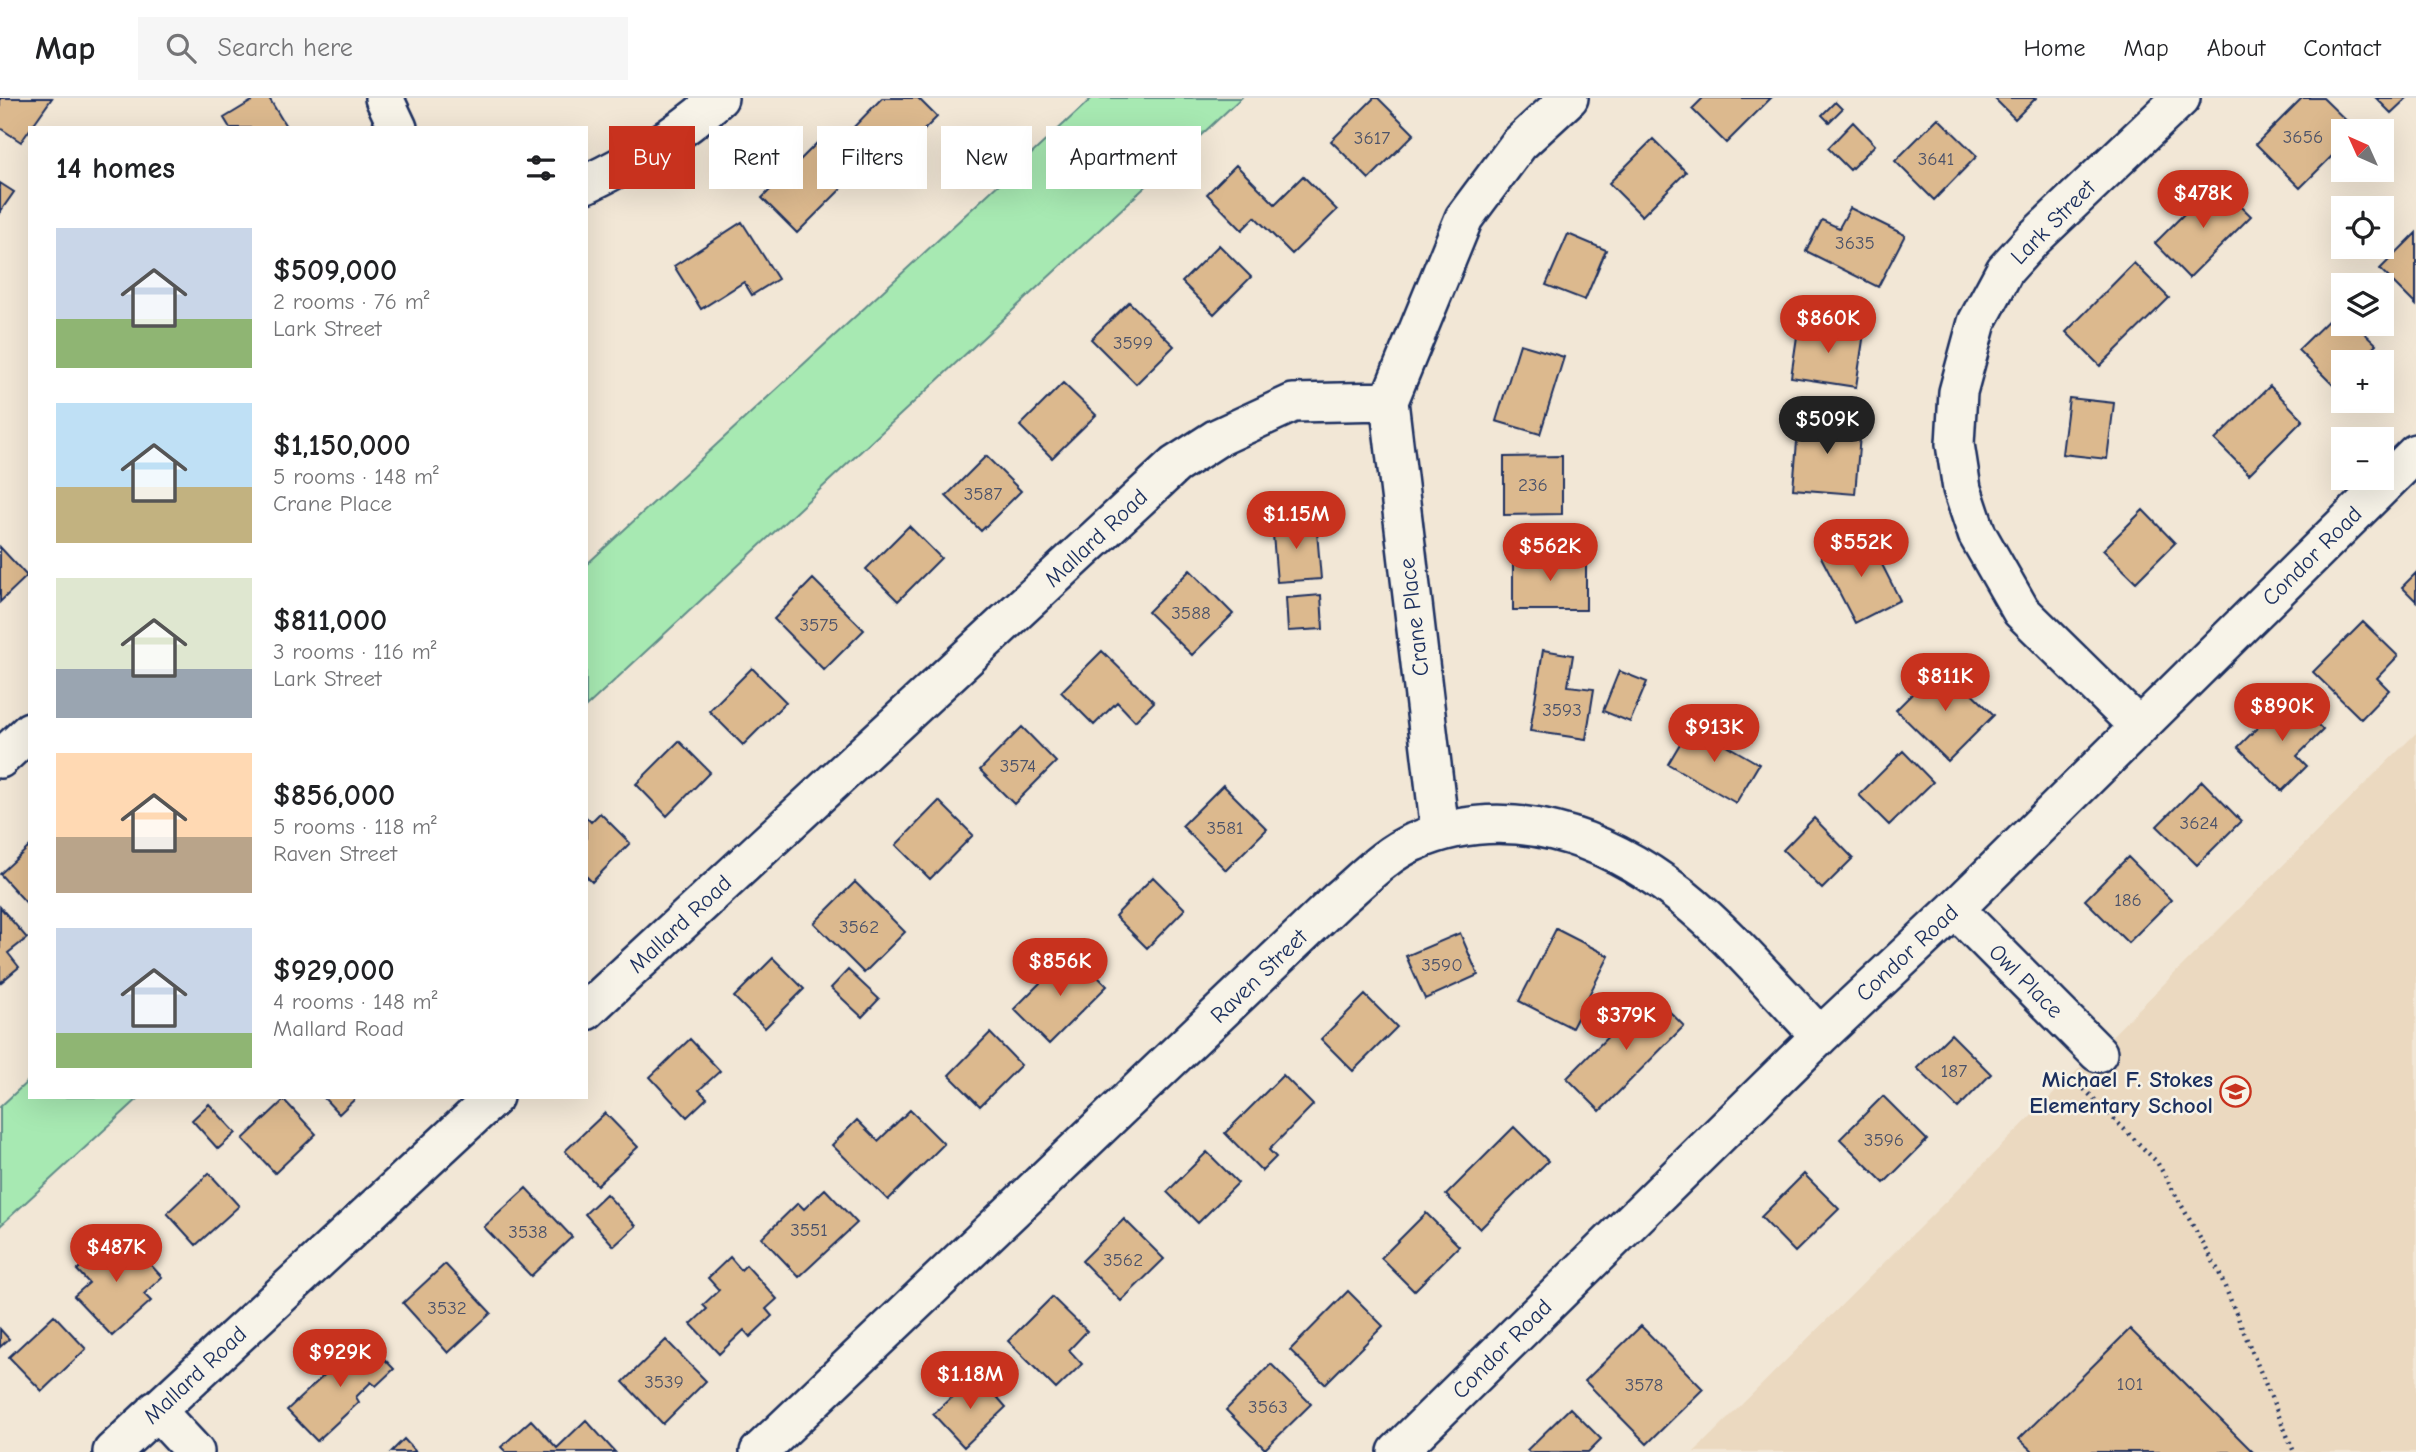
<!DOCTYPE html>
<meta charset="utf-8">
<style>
:root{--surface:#fff;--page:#f6f6f6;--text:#202124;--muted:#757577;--line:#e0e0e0;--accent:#c8321e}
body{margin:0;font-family:"Comic Neue",sans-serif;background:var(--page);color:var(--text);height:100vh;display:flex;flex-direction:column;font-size:26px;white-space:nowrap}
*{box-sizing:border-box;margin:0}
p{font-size:23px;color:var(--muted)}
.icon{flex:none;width:38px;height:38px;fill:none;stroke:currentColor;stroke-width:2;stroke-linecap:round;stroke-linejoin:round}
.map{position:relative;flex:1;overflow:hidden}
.drawer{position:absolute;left:28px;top:28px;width:560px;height:973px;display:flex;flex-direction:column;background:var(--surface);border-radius:0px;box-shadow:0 7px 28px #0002}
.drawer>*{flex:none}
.hud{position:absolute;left:609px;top:28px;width:665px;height:63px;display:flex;gap:14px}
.needle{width:46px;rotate:315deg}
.controls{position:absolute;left:2331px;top:21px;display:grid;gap:14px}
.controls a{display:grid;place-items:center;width:63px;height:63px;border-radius:0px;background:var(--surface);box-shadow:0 7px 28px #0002;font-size:35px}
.price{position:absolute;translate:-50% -60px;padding:0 16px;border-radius:24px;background:var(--accent);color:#fff;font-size:23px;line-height:46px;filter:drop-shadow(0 2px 4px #0008)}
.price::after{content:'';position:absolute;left:50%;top:42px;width:21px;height:16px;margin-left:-10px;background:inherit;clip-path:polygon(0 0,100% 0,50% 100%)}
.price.active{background:#222;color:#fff}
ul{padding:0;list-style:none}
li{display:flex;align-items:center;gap:21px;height:175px;padding:0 28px}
li span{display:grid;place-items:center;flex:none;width:196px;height:140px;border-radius:0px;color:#555}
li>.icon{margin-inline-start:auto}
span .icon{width:84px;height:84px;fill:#fffc;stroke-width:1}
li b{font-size:30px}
h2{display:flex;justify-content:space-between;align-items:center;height:84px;padding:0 28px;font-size:30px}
.chip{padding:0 24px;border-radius:0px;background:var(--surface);box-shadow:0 7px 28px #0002;font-size:24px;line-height:63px}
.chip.active{background:var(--accent);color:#fff}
header{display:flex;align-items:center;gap:42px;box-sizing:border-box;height:98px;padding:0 35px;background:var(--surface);border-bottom:2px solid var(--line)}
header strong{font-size:33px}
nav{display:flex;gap:38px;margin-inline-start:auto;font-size:24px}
.search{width:490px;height:63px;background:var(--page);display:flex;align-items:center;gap:18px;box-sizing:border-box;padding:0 24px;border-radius:0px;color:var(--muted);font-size:26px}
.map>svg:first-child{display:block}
.built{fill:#ebd9c0}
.green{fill:#a7e9b2;stroke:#618c88;stroke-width:2}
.building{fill:#dcb98e;stroke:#1b2f5e;stroke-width:2}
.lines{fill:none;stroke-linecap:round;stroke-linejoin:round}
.street-casing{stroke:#1b2f5e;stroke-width:42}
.path{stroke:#1b2f5e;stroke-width:4.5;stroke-dasharray:2 5;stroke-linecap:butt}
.street{stroke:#f7f3e8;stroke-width:37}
.labels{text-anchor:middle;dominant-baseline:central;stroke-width:5;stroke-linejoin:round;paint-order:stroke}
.number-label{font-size:19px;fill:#4b526a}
.street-label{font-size:23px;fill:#1b2f5e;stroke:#f7f3e8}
.poi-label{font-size:23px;font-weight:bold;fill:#1b2f5e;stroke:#f7f3e8;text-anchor:end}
</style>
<header>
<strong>Map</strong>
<div class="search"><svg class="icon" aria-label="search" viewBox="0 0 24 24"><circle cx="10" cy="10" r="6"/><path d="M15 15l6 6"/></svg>Search here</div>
<nav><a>Home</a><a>Map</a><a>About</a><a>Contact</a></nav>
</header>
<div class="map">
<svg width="2416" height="1354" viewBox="0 0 2416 1354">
<rect width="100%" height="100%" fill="#f2e7d6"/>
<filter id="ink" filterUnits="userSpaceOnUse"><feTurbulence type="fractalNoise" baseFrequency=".0143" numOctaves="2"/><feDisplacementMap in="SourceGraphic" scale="14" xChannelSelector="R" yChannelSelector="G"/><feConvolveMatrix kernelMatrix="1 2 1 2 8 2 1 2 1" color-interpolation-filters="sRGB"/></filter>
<g filter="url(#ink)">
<!-- built -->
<path class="built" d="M2416 635V1354H1694Z"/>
<!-- green -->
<path class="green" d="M1092 0H1241L586 609V467Z
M30 981V999H140L0 1128V1009Z"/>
<!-- building -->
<path class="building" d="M0 0H52L21 44 0 30Z
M257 0H269L287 30H230L224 20Z
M882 0H918L937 19 909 47 920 58 894 85 846 37Z
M1374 0H1378L1414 36 1369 81 1331 43Z
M1703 0H1771L1726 45 1692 11Z
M1994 0H2036L2015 21Z
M2302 0H2323L2357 33H2343V47L2300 90 2256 46Z
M2376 0H2407L2391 15Z
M1835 4 1842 11 1829 24 1822 17Z
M1938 20 1977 58 1934 102 1895 63Z
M1853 24 1875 47 1850 72 1828 50Z
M1653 41 1686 74 1642 118 1609 85Z
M820 42 855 77 797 135 762 100Z
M1236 67 1275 106 1303 78 1337 112 1292 156 1255 119 1242 132 1207 96Z
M2216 84 2251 118 2189 180 2155 145Z
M0 85 14 94 0 114Z
M1850 110 1905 137 1878 189 1806 153 1822 122 1839 130Z
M742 124 778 181 752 197 744 184 701 211 674 168Z
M2416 135V207L2380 171Z
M1568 136 1606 152 1585 202 1546 187Z
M1219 147 1251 179 1214 216 1182 184Z
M2134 165 2169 200 2100 268 2066 234Z
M1129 204 1174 248 1136 286 1091 241Z
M2340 211 2343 214V226H2355L2376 246 2358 264H2343V279L2334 288 2298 252Z
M1799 225 1864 235 1856 289 1791 279Z
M1520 246 1564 259 1540 336 1496 323Z
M1063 285 1096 317 1052 360 1020 328Z
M2270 288 2303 322 2249 376 2215 342Z
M2069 300 2114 305 2107 361 2062 356Z
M1799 320 1861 325 1855 396 1793 391Z
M986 358 1021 393 981 433 946 398Z
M1562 358V416L1504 417V359Z
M2143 412 2175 445 2136 484 2103 452Z
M1316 422 1321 481 1277 484 1272 425Z
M909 428 941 460 898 503 866 471Z
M1867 437 1900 502 1855 525 1821 459Z
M0 449 27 478 0 504Z
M1513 458H1586V512H1513Z
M1190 472 1233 516 1192 557 1148 514Z
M2416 475V503L2402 489Z
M813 481 864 532 824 572 774 521Z
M1321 497 1323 531 1288 533 1286 500Z
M2363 524 2398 558 2377 580 2389 592 2361 621 2313 574Z
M1543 552 1573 557 1568 588 1594 591 1586 641 1530 633Z
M1102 553 1154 604 1135 623 1117 604 1094 627 1061 594Z
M1942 566 1994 617 1948 663 1896 612Z
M752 570 786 604 743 647 709 613Z
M1619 573 1647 584 1630 624 1603 613Z
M2289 598 2323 632 2297 658 2307 668 2282 693 2238 649Z
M1691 627 1759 666 1736 705 1668 666Z
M1022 629 1056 664 1014 706 980 672Z
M679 643 710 674 667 718 636 686Z
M1903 653 1933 684 1889 727 1859 697Z
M2202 683 2241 723 2197 767 2157 728Z
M1223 687 1267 731 1226 772 1182 728Z
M939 703 973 737 930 781 896 747Z
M600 715 630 745 592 784 586 778V719L591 724Z
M1814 720 1853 760 1822 791 1783 752Z
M30 748V809L0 776Z
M2128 759 2171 802 2128 845 2085 802Z
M1153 779 1185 811 1147 850 1115 818Z
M855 784 905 834 864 875 814 825Z
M0 809 27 840 8 855 19 869 0 885Z
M1556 831 1609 858 1572 930 1519 903Z
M1460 835 1478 877 1425 901 1406 858Z
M1072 853 1107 888 1049 946 1014 911Z
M773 860 804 891 765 930 734 899Z
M848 872 879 901 862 919 831 890Z
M1651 895 1684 928 1600 1013 1567 980Z
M1365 897 1397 929 1353 973 1321 941Z
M990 935 1021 967 980 1008 949 977Z
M1951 936 1991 976 1958 1010 1917 970Z
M690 941 720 973 699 992 707 1000 687 1019 650 979Z
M1283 977 1313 1007 1269 1052 1276 1059 1262 1073 1225 1035Z
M1883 998 1927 1042 1884 1085 1840 1041Z
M323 999H357L339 1016Z
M284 1002 316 1036 275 1075 243 1041Z
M209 1006 236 1035 218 1051 192 1022Z
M910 1012 944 1046 888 1102 832 1047 857 1022 878 1043Z
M605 1015 638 1049 597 1087 565 1053Z
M1514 1029 1548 1063 1480 1131 1446 1097Z
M1207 1054 1238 1085 1198 1125 1167 1094Z
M209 1075 239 1108 196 1147 167 1115Z
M1804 1076 1839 1111 1795 1154 1761 1119Z
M526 1090 572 1139 531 1178 484 1129Z
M825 1091 857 1125 799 1179 762 1140 798 1105 804 1111Z
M606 1096 636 1128 614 1148 585 1116Z
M1426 1115 1459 1148 1414 1193 1381 1160Z
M1124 1121 1164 1161 1121 1203 1082 1163Z
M120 1134 162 1179 144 1196 151 1203 112 1238 74 1198 89 1185 77 1172Z
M730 1159 741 1172 746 1167 777 1201 766 1211 772 1218 750 1239 744 1232 719 1256 691 1226 707 1211 703 1207 719 1192 708 1180Z
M445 1166 491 1215 448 1255 403 1205Z
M1348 1193 1383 1228 1325 1286 1290 1252Z
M1052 1199 1087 1233 1069 1252 1082 1266 1056 1291 1008 1243Z
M54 1217 86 1251 42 1293 9 1259Z
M1641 1228 1703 1291 1647 1346 1585 1283Z
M0 1231 9 1241 0 1249Z
M2130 1231 2253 1354H2033L2019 1341Z
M364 1240 394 1271 376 1288 371 1284 356 1299 359 1304 317 1343 287 1312Z
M666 1242 706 1283 663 1326 623 1284Z
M1271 1266 1311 1306 1265 1351 1226 1312Z
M977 1276 1006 1309 964 1349 933 1316Z
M1570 1310 1601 1341 1588 1354H1529L1527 1352Z
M531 1322 557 1350 586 1322 615 1354H506L501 1349Z
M404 1341 416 1354H391Z"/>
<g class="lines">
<defs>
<path id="street" d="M384 0 398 30
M586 86C634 63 679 37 719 0
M1389 303 1440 734
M2139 629 2021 513 1977 436 1962 391 1955 346 1958 294 1977 224 2005 172 2033 141 2181 0
M0 661 30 633
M1955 811 2098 955
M586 913 1175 367 1217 340 1293 305 1389 303 1464 120 1519 46 1569 0
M156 1312 195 1354
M112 1354 494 999
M759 1354 1338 802C1362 782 1385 756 1414 744 1507 703 1605 738 1681 798 1732 839 1775 891 1820 938
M1397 1354 1820 938 1955 811 2416 355"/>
</defs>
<!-- street casing -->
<use href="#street" class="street-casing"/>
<!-- path -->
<path class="path" d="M2084 991 2157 1064 2218 1172 2294 1354"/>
<!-- street -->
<use href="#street" class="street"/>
</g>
</g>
<!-- icons -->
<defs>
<symbol id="school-ring" viewBox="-11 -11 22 22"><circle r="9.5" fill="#f7f3e8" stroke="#c8321e" stroke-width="1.5"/><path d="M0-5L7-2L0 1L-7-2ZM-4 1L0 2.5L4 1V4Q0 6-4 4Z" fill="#c8321e"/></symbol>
</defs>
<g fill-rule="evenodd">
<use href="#school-ring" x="2218" y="976" width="35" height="35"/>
</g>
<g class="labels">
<!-- number labels -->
<g class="number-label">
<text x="2303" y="39">3656</text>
<text x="1372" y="40">3617</text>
<text x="1936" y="61">3641</text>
<text x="1855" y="145">3635</text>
<text x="1133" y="245">3599</text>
<text x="1533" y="387">236</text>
<text x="983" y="396">3587</text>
<text x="1191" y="515">3588</text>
<text x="819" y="527">3575</text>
<text x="1562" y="612">3593</text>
<text x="1018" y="668">3574</text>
<text x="2199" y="725">3624</text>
<text x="1225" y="730">3581</text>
<text x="2128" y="802">186</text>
<text x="859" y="829">3562</text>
<text x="1442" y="867">3590</text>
<text x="1954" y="973">187</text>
<text x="1884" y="1042">3596</text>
<text x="809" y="1132">3551</text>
<text x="528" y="1134">3538</text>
<text x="1123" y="1162">3562</text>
<text x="447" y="1210">3532</text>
<text x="664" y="1284">3539</text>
<text x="2130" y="1286">101</text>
<text x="1644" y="1287">3578</text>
<text x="1268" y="1309">3563</text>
</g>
<!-- street labels -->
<g class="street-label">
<text transform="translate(2053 124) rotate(-45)">Lark Street</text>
<text transform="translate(1096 440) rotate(-43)">Mallard Road</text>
<text transform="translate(2312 458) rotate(-45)">Condor Road</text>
<text transform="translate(1414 519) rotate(-97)">Crane Place</text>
<text transform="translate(680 826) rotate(-43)">Mallard Road</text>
<text transform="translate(1907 855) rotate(-43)">Condor Road</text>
<text transform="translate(1259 878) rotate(-44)">Raven Street</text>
<text transform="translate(2026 883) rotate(45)">Owl Place</text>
<text transform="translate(1502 1251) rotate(-45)">Condor Road</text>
<text transform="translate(195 1277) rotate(-43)">Mallard Road</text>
</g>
<!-- poi labels -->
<g class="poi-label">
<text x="2213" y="981">Michael F. Stokes<tspan x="2213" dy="26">Elementary School</tspan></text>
</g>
</g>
</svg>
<div class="controls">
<a><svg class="needle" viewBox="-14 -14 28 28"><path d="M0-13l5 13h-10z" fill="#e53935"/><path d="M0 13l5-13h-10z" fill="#757577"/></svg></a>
<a><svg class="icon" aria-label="locate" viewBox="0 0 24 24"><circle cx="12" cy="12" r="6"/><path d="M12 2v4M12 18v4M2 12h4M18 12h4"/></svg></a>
<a><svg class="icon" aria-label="layers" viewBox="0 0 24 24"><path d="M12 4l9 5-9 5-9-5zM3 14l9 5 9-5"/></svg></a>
<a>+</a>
<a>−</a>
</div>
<b class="price" style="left:2203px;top:132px">$478K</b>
<b class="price" style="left:1828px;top:257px">$860K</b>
<b class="price active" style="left:1827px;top:358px">$509K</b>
<b class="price" style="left:1296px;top:453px">$1.15M</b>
<b class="price" style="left:1861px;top:481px">$552K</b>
<b class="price" style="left:1550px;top:485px">$562K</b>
<b class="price" style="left:1945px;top:615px">$811K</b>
<b class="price" style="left:2282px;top:645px">$890K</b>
<b class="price" style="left:1714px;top:666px">$913K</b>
<b class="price" style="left:1060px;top:900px">$856K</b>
<b class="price" style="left:1626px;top:954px">$379K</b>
<b class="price" style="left:116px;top:1186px">$487K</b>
<b class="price" style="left:340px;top:1291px">$929K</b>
<b class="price" style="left:970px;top:1313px">$1.18M</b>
<div class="hud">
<a class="chip active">Buy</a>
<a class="chip">Rent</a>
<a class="chip">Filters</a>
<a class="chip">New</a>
<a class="chip">Apartment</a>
</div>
<section class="drawer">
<h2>14 homes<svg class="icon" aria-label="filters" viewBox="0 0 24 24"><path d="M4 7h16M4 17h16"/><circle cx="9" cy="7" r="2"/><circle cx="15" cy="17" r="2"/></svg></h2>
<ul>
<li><span style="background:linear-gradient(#c9d6e8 65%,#8fb573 0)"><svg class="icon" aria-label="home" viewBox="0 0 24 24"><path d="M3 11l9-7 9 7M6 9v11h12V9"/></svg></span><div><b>$509,000</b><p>2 rooms · 76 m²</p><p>Lark Street</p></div></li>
<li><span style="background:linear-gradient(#bfe0f5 60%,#c2b280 0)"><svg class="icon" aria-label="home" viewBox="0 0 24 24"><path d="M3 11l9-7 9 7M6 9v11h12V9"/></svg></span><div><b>$1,150,000</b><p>5 rooms · 148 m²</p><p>Crane Place</p></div></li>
<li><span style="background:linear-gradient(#dfe7d0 65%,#9aa5b1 0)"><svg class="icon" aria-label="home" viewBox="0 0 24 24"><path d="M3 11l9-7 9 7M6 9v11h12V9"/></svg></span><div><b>$811,000</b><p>3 rooms · 116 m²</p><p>Lark Street</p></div></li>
<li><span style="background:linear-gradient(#ffd9b3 60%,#b9a48a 0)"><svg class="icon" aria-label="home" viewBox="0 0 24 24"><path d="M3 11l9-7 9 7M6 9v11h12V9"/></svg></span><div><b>$856,000</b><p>5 rooms · 118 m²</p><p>Raven Street</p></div></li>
<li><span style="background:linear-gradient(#c9d6e8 75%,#8fb573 0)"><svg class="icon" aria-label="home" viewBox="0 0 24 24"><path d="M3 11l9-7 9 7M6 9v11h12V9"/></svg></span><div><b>$929,000</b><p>4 rooms · 148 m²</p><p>Mallard Road</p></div></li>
</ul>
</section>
</div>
